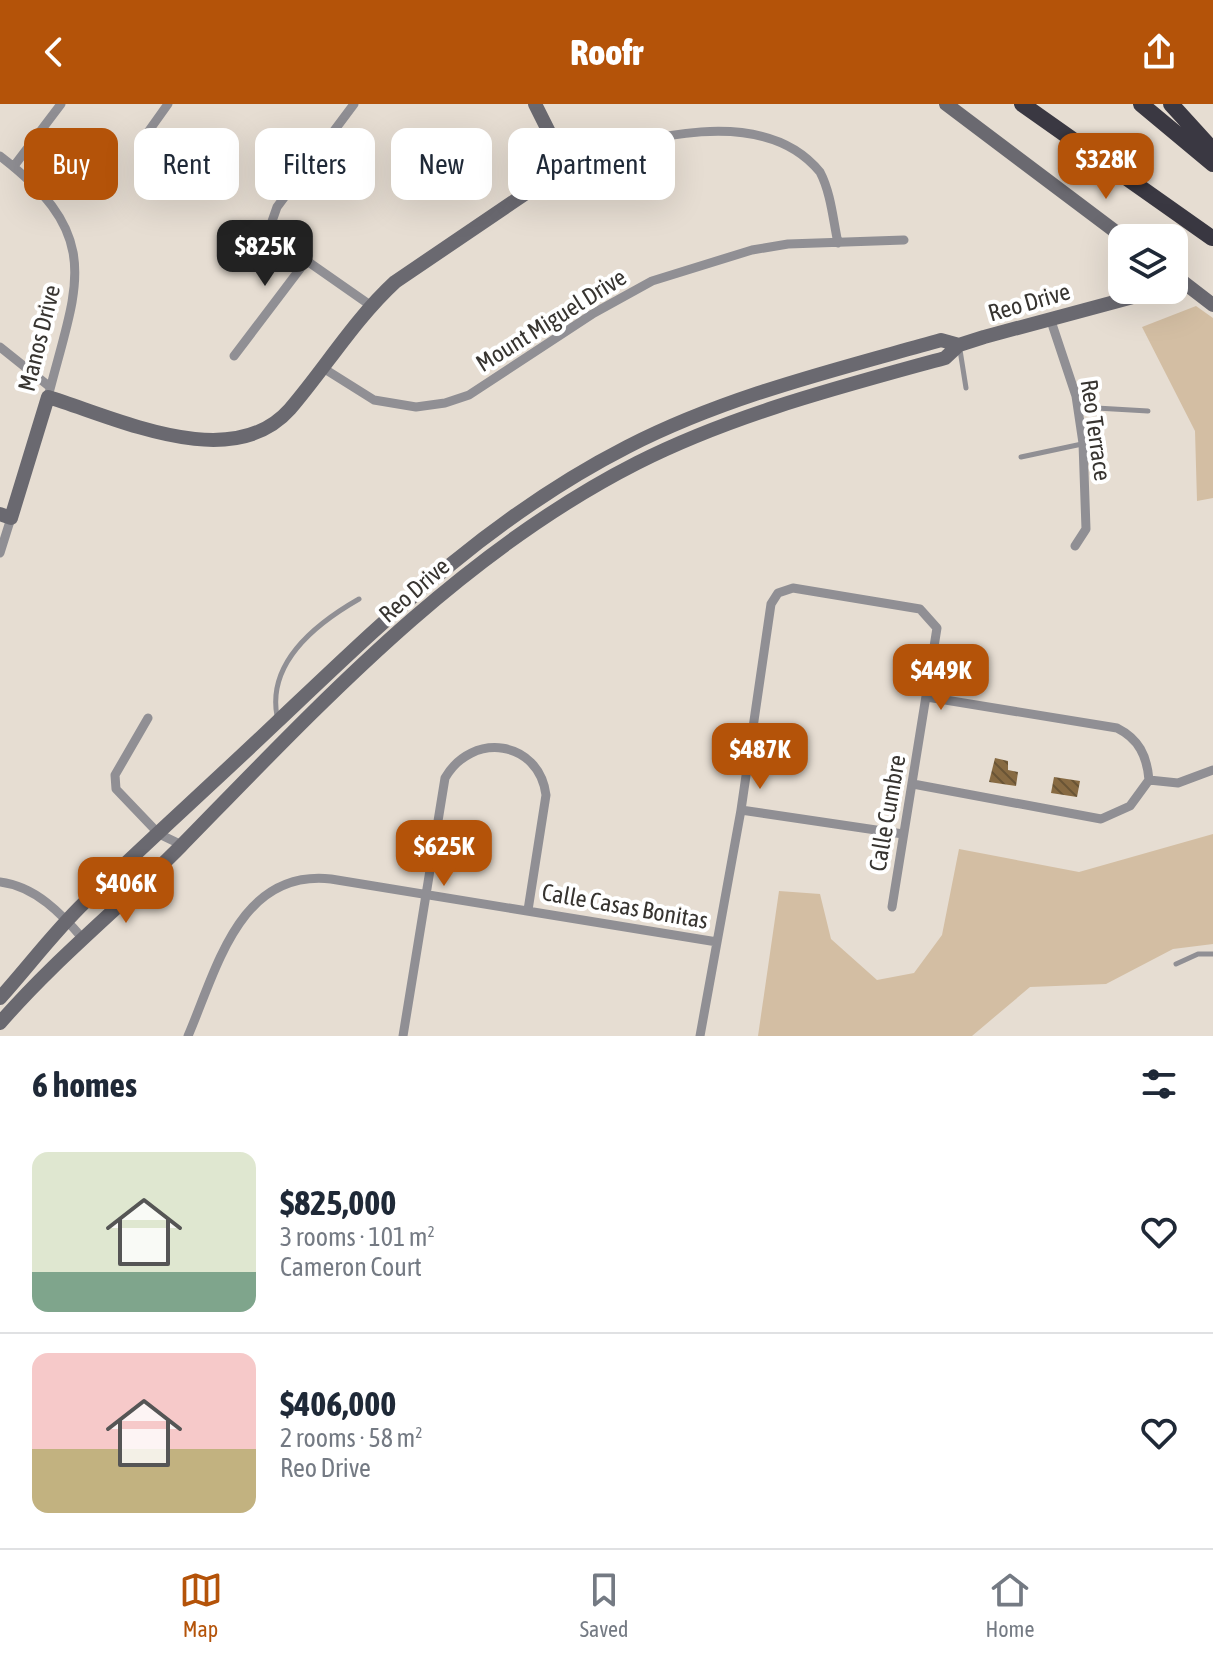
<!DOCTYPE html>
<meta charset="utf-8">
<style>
:root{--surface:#fff;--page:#f2f2f3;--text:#1f2937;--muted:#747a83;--line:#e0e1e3;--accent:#b45309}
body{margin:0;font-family:"Asap Condensed",sans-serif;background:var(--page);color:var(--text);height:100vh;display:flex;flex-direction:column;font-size:30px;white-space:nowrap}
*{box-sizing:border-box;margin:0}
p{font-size:26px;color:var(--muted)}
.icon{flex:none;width:44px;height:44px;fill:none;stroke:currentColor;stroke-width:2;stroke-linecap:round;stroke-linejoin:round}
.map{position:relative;height:932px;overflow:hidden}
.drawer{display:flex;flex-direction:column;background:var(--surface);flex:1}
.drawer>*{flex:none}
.hud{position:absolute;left:24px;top:24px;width:800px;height:72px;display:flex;gap:16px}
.buttons{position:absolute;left:1108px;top:120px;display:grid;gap:16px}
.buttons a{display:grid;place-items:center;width:80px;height:80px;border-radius:16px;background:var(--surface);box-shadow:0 8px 32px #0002;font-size:40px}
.price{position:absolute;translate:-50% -68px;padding:0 18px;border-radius:16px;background:var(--accent);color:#fff;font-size:26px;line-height:52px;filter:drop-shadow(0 2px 4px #0008)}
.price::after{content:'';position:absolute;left:50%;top:48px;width:24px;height:18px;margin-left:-12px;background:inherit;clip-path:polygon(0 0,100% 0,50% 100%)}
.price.active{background:#222;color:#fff}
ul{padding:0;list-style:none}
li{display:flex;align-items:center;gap:24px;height:200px;padding:0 32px}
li+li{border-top:2px solid var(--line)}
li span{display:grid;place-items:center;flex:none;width:224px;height:160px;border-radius:16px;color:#555}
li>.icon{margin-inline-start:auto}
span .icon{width:96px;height:96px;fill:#fffc;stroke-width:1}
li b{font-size:34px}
h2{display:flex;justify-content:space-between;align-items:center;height:96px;padding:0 32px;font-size:34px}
.chip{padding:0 28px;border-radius:16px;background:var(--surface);box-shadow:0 8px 32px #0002;font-size:28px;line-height:72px}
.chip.active{background:var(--accent);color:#fff}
header{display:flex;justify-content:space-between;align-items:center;height:104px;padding:0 32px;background:var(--accent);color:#fff;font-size:36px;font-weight:800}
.tabs{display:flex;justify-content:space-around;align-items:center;height:112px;border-top:2px solid var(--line);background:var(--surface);font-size:22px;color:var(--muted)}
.tabs a{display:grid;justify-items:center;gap:4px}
.tabs .active{color:var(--accent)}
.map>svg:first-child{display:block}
.green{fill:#d3bea3}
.building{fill:url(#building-back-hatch)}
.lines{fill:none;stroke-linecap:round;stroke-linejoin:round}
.lane{stroke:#908f94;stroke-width:5}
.street{stroke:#908f94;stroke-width:9}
.secondary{stroke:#6a6970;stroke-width:14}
.highway{stroke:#3a3842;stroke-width:16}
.labels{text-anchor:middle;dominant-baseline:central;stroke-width:8;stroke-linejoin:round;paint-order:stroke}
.street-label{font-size:24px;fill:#373430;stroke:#fff}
</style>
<header><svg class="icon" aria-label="back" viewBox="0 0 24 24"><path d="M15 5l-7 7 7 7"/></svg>Roofr<svg class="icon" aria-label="share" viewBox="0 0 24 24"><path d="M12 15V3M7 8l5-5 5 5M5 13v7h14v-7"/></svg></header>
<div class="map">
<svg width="1213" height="932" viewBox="0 0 1213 932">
<defs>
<pattern id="building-back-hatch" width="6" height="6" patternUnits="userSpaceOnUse" patternTransform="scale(2)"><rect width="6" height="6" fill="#876a42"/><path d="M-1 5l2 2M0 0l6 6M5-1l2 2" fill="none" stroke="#695435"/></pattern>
</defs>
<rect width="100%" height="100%" fill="#e6ddd2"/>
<!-- green -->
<path class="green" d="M1196 202 1213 214V394L1197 397 1195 327 1142 223Z
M1213 730V840L1173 845 1106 880 1030 883 972 932H758L779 787 820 790 831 835 877 876 914 869 942 831 959 745 1079 768Z"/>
<!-- building -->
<path class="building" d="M995 654 1008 657V666L1018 668 1016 682 989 678Z
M1054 673 1080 677 1077 693 1051 689Z"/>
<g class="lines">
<!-- lane -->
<path class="lane" d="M960 246 966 284
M1079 303 1148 307
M1021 353 1082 340
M277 612C267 558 317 519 359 495
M1176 860 1198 850H1213"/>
<!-- street -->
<path class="street" d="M354 0 277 103 270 123 277 136 370 201
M142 51 143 35 168 0
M0 52C107 134 76 182 48 293
M14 62 61 0
M566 62C643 31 765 0 820 68 831 89 833 116 838 139
M1050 214 1076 292 1083 339 1086 425 1075 442
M0 243 50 283
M234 252 306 157
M323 264 374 296 416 303 445 299 469 291 594 209 652 177 752 146 788 140 904 136
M0 449 11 414
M927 593 1117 624C1139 635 1147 652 1149 676
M148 614 115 671 116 685 159 730 182 741
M1149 676 1178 679 1213 666
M913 680 1101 715 1130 702 1149 676
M741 706 903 730
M0 778C35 782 62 810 84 836
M188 932C217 865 239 765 331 775L717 838
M403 932 445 674C472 627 539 636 546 691L528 806
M700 932 741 706 771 500 778 489 793 484 920 505 937 524 892 803"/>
<!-- secondary -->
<path class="secondary" d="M946 0 1124 134
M1174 171 1213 201
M0 410 11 414 48 293C117 314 232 371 290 305 326 263 354 216 395 178L566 62 535 0
M0 894C28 863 54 828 84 799 147 738 213 679 277 618 388 513 490 413 627 343 726 292 835 266 941 236L959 241
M0 919C55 855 122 802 181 742 320 600 458 450 637 359 734 310 840 283 945 254L959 241 984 233 1159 186"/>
<!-- highway -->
<path class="highway" d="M1022 0 1212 134
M1141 0 1213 60
M1171 0 1213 46"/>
</g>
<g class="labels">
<!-- street labels -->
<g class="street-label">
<text transform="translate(1029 198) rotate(-16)">Reo Drive</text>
<text transform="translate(551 216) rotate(-32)">Mount Miguel Drive</text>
<text transform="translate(39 234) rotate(-76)">Manos Drive</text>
<text transform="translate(1096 326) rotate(82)">Reo Terrace</text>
<text transform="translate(414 486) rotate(-41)">Reo Drive</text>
<text transform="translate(887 709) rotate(-80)">Calle Cumbre</text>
<text transform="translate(625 802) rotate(10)">Calle Casas Bonitas</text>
</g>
</g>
</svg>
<div class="buttons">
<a><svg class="icon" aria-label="layers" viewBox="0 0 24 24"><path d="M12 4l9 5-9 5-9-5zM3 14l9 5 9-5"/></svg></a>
</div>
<b class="price" style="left:1106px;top:97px">$328K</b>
<b class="price active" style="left:265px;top:184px">$825K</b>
<b class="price" style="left:941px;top:608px">$449K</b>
<b class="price" style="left:760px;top:687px">$487K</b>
<b class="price" style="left:444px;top:784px">$625K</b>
<b class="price" style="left:126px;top:821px">$406K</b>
<div class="hud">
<a class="chip active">Buy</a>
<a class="chip">Rent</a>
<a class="chip">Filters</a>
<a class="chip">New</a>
<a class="chip">Apartment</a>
</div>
</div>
<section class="drawer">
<h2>6 homes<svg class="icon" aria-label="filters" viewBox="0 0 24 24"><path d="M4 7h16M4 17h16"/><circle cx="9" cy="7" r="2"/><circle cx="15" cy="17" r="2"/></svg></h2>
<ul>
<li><span style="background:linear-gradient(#dfe7d0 75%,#7fa58c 0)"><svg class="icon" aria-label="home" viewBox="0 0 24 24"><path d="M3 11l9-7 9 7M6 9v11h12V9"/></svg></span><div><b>$825,000</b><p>3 rooms · 101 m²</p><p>Cameron Court</p></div><svg class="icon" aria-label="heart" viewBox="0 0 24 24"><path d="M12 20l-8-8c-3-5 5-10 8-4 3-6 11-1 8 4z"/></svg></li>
<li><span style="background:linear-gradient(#f6c9c9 60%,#c2b280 0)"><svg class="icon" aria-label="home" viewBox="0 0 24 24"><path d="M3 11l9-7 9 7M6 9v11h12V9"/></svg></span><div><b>$406,000</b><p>2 rooms · 58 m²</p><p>Reo Drive</p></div><svg class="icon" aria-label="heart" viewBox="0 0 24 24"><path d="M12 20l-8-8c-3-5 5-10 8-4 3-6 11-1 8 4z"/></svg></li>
</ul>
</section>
<nav class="tabs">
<a class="active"><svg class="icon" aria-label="map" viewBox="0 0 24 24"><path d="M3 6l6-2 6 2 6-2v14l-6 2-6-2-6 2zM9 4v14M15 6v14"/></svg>Map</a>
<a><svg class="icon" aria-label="saved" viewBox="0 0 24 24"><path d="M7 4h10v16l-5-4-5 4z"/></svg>Saved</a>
<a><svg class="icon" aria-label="home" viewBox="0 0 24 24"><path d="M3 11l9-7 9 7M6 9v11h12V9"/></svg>Home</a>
</nav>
